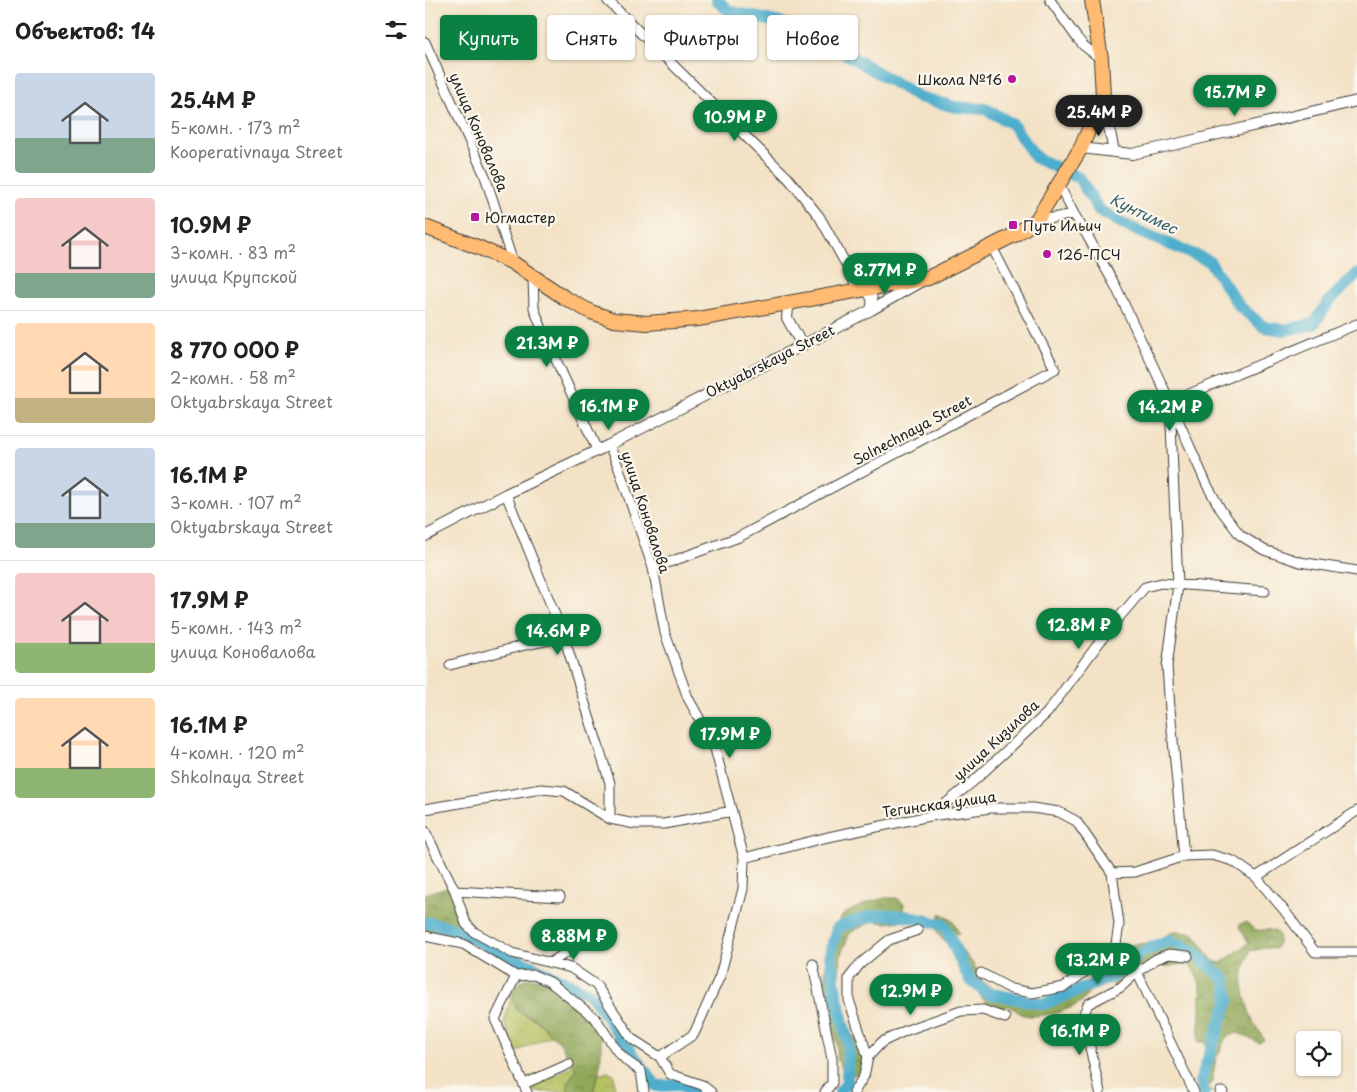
<!DOCTYPE html>
<html lang="ru">
<meta charset="utf-8">
<style>
:root{--surface:#fff;--page:#f6f6f6;--text:#222;--muted:#767676;--line:#e0e0e0;--accent:#0b8043}
body{margin:0;font-family:"Playpen Sans",sans-serif;background:var(--page);color:var(--text);height:100vh;display:flex;flex-direction:column;font-size:19px;white-space:nowrap}
*{box-sizing:border-box;margin:0}
p{font-size:16px;color:var(--muted)}
.icon{flex:none;width:28px;height:28px;fill:none;stroke:currentColor;stroke-width:2;stroke-linecap:round;stroke-linejoin:round}
.map{position:relative;flex:1;overflow:hidden}
.side{display:flex;flex-direction:column;background:var(--surface);width:425px}
.side>*{flex:none}
.banner{position:absolute;left:15px;top:15px;width:475px;height:45px;display:flex;gap:10px}
.buttons{position:absolute;left:871px;top:1031px;display:grid;gap:10px}
.buttons a{display:grid;place-items:center;width:45px;height:45px;border-radius:5px;background:var(--surface);box-shadow:0 1px 4px #0004;font-size:25px}
.price{position:absolute;translate:-50% -42px;padding:0 11px;border-radius:18px;background:var(--accent);color:#fff;font-size:16px;line-height:32px;filter:drop-shadow(0 1px 2px #0008)}
.price::after{content:'';position:absolute;left:50%;top:30px;width:15px;height:11px;margin-left:-8px;background:inherit;clip-path:polygon(0 0,100% 0,50% 100%)}
.price.on{background:#222;color:#fff}
ul{padding:0;list-style:none}
li{display:flex;align-items:center;gap:15px;height:125px;padding:0 15px}
li+li{border-top:1px solid var(--line)}
li span{display:grid;place-items:center;flex:none;width:140px;height:100px;border-radius:5px;color:#555}
li>.icon{margin-inline-start:auto}
span .icon{width:60px;height:60px;fill:#fffc;stroke-width:1}
li b{font-size:21px}
h2{display:flex;justify-content:space-between;align-items:center;height:60px;padding:0 15px;font-size:21px}
.pill{padding:0 18px;border-radius:5px;background:var(--surface);box-shadow:0 1px 4px #0004;font-size:18px;line-height:45px}
.pill.on{background:var(--accent);color:#fff}
main{display:flex;flex:1;min-height:0}
.map>svg:first-child{display:block}
.grass{fill:url(#grass-tufts);stroke:#686e40}
.forest{fill:url(#forest-crowns);stroke:#56623a}
.lines{fill:none;stroke-linecap:round;stroke-linejoin:round}
.river{stroke:#4dadcc;stroke-width:12}
.minor-casing{stroke:#3c3a36;stroke-width:11}
.tertiary-casing{stroke:#3c3a36;stroke-width:12}
.primary-casing{stroke:#3c3a36;stroke-width:16}
.minor{stroke:#fff;stroke-width:9}
.tertiary{stroke:#fff;stroke-width:10}
.primary{stroke:#ffbb71;stroke-width:14}
.poi-dot{fill:#b5179e;stroke:#fbf7ec;stroke-width:2}
.labels{text-anchor:middle;dominant-baseline:central;stroke-width:4.5;stroke-linejoin:round;paint-order:stroke}
.poi-label{font-size:14px;fill:#1c1c1c;stroke:#fbf7ec;text-anchor:start}
.street-label{font-size:14px;fill:#1c1c1c;stroke:#fbf7ec}
.water-label{font-size:15px;font-style:italic;fill:#325d6b;stroke:#fbf7ec}
</style>
<main>
<section class="side">
<h2>Объектов: 14<svg class="icon" aria-label="filters" viewBox="0 0 24 24"><path d="M4 7h16M4 17h16"/><circle cx="9" cy="7" r="2"/><circle cx="15" cy="17" r="2"/></svg></h2>
<ul>
<li><span style="background:linear-gradient(#c9d6e8 65%,#7fa58c 0)"><svg class="icon" aria-label="home" viewBox="0 0 24 24"><path d="M3 11l9-7 9 7M6 9v11h12V9"/></svg></span><div><b>25.4M ₽</b><p>5-комн. · 173 m²</p><p>Kooperativnaya Street</p></div></li>
<li><span style="background:linear-gradient(#f6c9c9 75%,#7fa58c 0)"><svg class="icon" aria-label="home" viewBox="0 0 24 24"><path d="M3 11l9-7 9 7M6 9v11h12V9"/></svg></span><div><b>10.9M ₽</b><p>3-комн. · 83 m²</p><p>улица Крупской</p></div></li>
<li><span style="background:linear-gradient(#ffd9b3 75%,#c2b280 0)"><svg class="icon" aria-label="home" viewBox="0 0 24 24"><path d="M3 11l9-7 9 7M6 9v11h12V9"/></svg></span><div><b>8 770 000 ₽</b><p>2-комн. · 58 m²</p><p>Oktyabrskaya Street</p></div></li>
<li><span style="background:linear-gradient(#c9d6e8 75%,#7fa58c 0)"><svg class="icon" aria-label="home" viewBox="0 0 24 24"><path d="M3 11l9-7 9 7M6 9v11h12V9"/></svg></span><div><b>16.1M ₽</b><p>3-комн. · 107 m²</p><p>Oktyabrskaya Street</p></div></li>
<li><span style="background:linear-gradient(#f6c9c9 70%,#8fb573 0)"><svg class="icon" aria-label="home" viewBox="0 0 24 24"><path d="M3 11l9-7 9 7M6 9v11h12V9"/></svg></span><div><b>17.9M ₽</b><p>5-комн. · 143 m²</p><p>улица Коновалова</p></div></li>
<li><span style="background:linear-gradient(#ffd9b3 70%,#8fb573 0)"><svg class="icon" aria-label="home" viewBox="0 0 24 24"><path d="M3 11l9-7 9 7M6 9v11h12V9"/></svg></span><div><b>16.1M ₽</b><p>4-комн. · 120 m²</p><p>Shkolnaya Street</p></div></li>
</ul>
</section>
<div class="map">
<svg width="932" height="1092" viewBox="0 0 932 1092">
<defs>
<pattern id="grass-tufts" width="24" height="20" patternUnits="userSpaceOnUse" patternTransform="scale(1.25)"><rect width="24" height="20" fill="#b5c163"/><path d="M3 7l-1-3M5 7V3M7 7l1-3M15 17l-1-3M17 17v-4M19 17l1-3" fill="none" stroke="#9ba555"/></pattern>
<pattern id="forest-crowns" width="20" height="18" patternUnits="userSpaceOnUse" patternTransform="scale(1.25)"><rect width="20" height="18" fill="#90a759"/><path d="M2 6a3 3 0 1 1 6 0M12 15a3 3 0 1 1 6 0" fill="none" stroke="#758749"/></pattern>
</defs>
<rect width="100%" height="100%" fill="#fbf7ec"/>
<filter id="ink" filterUnits="userSpaceOnUse"><feTurbulence type="fractalNoise" baseFrequency=".02" numOctaves="2"/><feDisplacementMap in="SourceGraphic" scale="10" xChannelSelector="R" yChannelSelector="G"/><feConvolveMatrix kernelMatrix="1 2 1 2 8 2 1 2 1" color-interpolation-filters="sRGB"/></filter>
<filter id="wash" filterUnits="userSpaceOnUse"><feTurbulence type="fractalNoise" baseFrequency=".0096" numOctaves="4" result="noise"/><feDisplacementMap in="SourceGraphic" scale="20" xChannelSelector="R" yChannelSelector="G"/><feGaussianBlur stdDeviation="1.12" result="paint"/><feColorMatrix in="noise" values="0 0 0 0 0 0 0 0 0 0 0 0 0 0 0 0 0 1.4 0 .05"/><feComposite in="paint" operator="in"/></filter>
<g filter="url(#wash)">
<rect width="100%" height="100%" fill="#f3e2c6"/>
<!-- grass -->
<path class="grass" d="M87 995 92 1011 110 1019 127 1035 91 1052 79 1023Z
M149 1065 151 1069 143 1082V1092H110L108 1085Z
M183 1072 189 1074 190 1092H168L173 1075Z"/>
<!-- forest -->
<path class="forest" d="M22 887 30 891 49 932 38 944 0 936V894Z
M460 898H472L479 904V912L476 921 461 923 448 921 425 933 416 954 413 984 408 991 409 1011 415 1023 428 1035 433 1042 438 1053 436 1073 430 1075 416 1067 412 1059V1046L400 985 401 946 405 940 408 928 413 924 417 916 422 912 445 902Z
M515 913 528 921 534 933 529 935 531 945 535 947 549 965 558 982 570 990 583 995 609 1000 623 998 652 989 661 981 666 983C665 987 665 991 663 994 656 1010 614 1019 599 1015 594 1013 589 1009 585 1006L567 1010 553 993 544 979 530 949 516 938 510 927Z
M822 922C825 926 827 929 832 930 836 931 841 929 845 930 857 931 855 942 850 949L841 948 825 951C823 958 820 966 818 973 816 987 823 1011 829 1023 832 1029 837 1034 839 1040L834 1043C830 1042 829 1040 825 1038 822 1035 816 1035 812 1033L803 1036 800 1039 795 1051 791 1059 787 1081 783 1088 788 1092H782L783 1088 774 1086 772 1081 776 1073 782 1050 780 1042H773L775 1010C774 1004 776 1002 776 997 778 985 771 974 765 965L757 964 739 967 731 959 690 987 686 982 690 971 704 958 706 945C714 943 718 944 726 943 734 942 738 937 744 934 751 930 762 933 769 934L788 961 796 963 824 943 814 927 815 924Z
M101 978 117 979 160 1011 175 1031 176 1042V1055L174 1072 168 1092H143V1083L151 1069 135 1043 110 1019 92 1011C86 992 84 990 101 978Z"/>
<g class="lines">
<!-- river -->
<path class="river" d="M292 0 304 11 373 27 423 55 494 97 530 107 561 109 587 124 611 158 654 178 674 210 706 228 784 261 814 306 839 327 860 330 889 324 904 301 932 274
M0 922 23 927 166 994 200 1044 231 1086 257 1085 267 1092
M415 1092 422 1083 423 1044 411 994 405 954 412 928C427 922 442 916 457 915 475 913 501 921 519 925L544 979 562 993 619 1004 689 976 716 953 744 940 768 951 800 980 804 999 794 1026 776 1080 779 1092"/>
</g>
</g>
<g filter="url(#ink)">
<g class="lines">
<defs>
<path id="minor" d="M182 0 363 178 394 216 422 266 433 290
M625 0 652 38 659 46 676 59
M0 42 60 176 88 263
M634 185 649 214
M611 221 649 214 663 237 691 287 745 402 782 485 796 510 815 535 839 550 875 562 932 571
M108 277 109 308 117 329 172 450
M184 445 193 466 228 568 240 633 263 698 289 745 319 858 318 889 295 976 269 1034 235 1057
M81 494 139 637 185 783V819
M228 568 314 537 630 369 566 245
M25 665 100 645 139 637
M0 809 116 789 139 791 185 819 210 824H239L307 811
M505 816 550 780 622 713 685 628 720 587 736 583 840 591
M0 831 30 891 41 924 49 932 87 953 146 968 171 985 207 1039 235 1057 245 1074 277 1085 286 1092
M759 856 745 709 742 666 753 585 745 402 932 324
M319 858 403 837 505 816 566 808H607L634 812 651 821 687 873 710 872 759 856 787 855 808 861 831 877 859 910 890 952H932
M831 877 932 811
M30 891 135 897
M0 936 38 944 91 976
M125 963 161 940
M388 964 407 1059V1083L400 1092
M712 972 769 1092
M556 973 586 989 607 993 639 987 669 965 690 951 694 924 687 873
M443 1057 424 1000V978L435 964 464 940 493 930
M99 1084 144 1064
M102 1092 70 1019 91 976 109 975 125 982 171 1019 192 1051 203 1062 216 1071 219 1092
M429 1092 439 1076 443 1057 457 1042 482 1030 536 1011 558 1010 580 1018
M675 1092 658 1016 663 1004 696 987 712 972 731 959 744 954 763 956
M795 1092H798"/>
<path id="tertiary" d="M678 97 689 152
M656 148 707 154 752 144 932 101
M440 289C447 295 449 300 446 310
M372 302 366 305 363 308 362 318 377 345
M0 536 81 494 184 445 446 310 495 282"/>
<path id="primary" d="M0 227 55 248 88 263 140 298 166 312 189 320 222 323 273 319 503 278 589 235 611 221 656 148 678 96 676 59 667 0"/>
</defs>
<!-- minor casing -->
<use href="#minor" class="minor-casing"/>
<!-- tertiary casing -->
<use href="#tertiary" class="tertiary-casing"/>
<!-- primary casing -->
<use href="#primary" class="primary-casing"/>
<!-- minor -->
<use href="#minor" class="minor"/>
<!-- tertiary -->
<use href="#tertiary" class="tertiary"/>
<!-- primary -->
<use href="#primary" class="primary"/>
</g>
</g>
<!-- markers -->
<g class="poi-dot">
<circle cx="587" cy="79" r="5"/>
<rect x="45" y="212" width="10" height="10" rx="2.5"/>
<rect x="583" y="220" width="10" height="10" rx="2.5"/>
<circle cx="622" cy="254" r="5"/>
</g>
<g class="labels">
<!-- poi labels -->
<g class="poi-label">
<text x="577" y="79" text-anchor="end">Школа №16</text>
<text x="60" y="217">Югмастер</text>
<text x="598" y="225">Путь Ильич</text>
<text x="632" y="254">126-ПСЧ</text>
</g>
<!-- street labels -->
<g class="street-label">
<text transform="translate(54 132) rotate(67)">улица Коновалова</text>
<text transform="translate(345 361) rotate(-27)">Oktyabrskaya Street</text>
<text transform="translate(487 430) rotate(-28)">Solnechnaya Street</text>
<text transform="translate(221 512) rotate(72)">улица Коновалова</text>
<text transform="translate(571 740) rotate(-43)">улица Кизилова</text>
<text transform="translate(514 804) rotate(-8)">Тегинская улица</text>
</g>
<!-- water labels -->
<g class="water-label">
<text transform="translate(719 213) rotate(26)">Кунтимес</text>
</g>
</g>
</svg>
<div class="buttons">
<a><svg class="icon" aria-label="locate" viewBox="0 0 24 24"><circle cx="12" cy="12" r="6"/><path d="M12 2v4M12 18v4M2 12h4M18 12h4"/></svg></a>
</div>
<b class="price" style="left:810px;top:117px">15.7M ₽</b>
<b class="price on" style="left:674px;top:137px">25.4M ₽</b>
<b class="price" style="left:310px;top:142px">10.9M ₽</b>
<b class="price" style="left:460px;top:295px">8.77M ₽</b>
<b class="price" style="left:122px;top:368px">21.3M ₽</b>
<b class="price" style="left:184px;top:431px">16.1M ₽</b>
<b class="price" style="left:745px;top:432px">14.2M ₽</b>
<b class="price" style="left:654px;top:650px">12.8M ₽</b>
<b class="price" style="left:133px;top:656px">14.6M ₽</b>
<b class="price" style="left:305px;top:759px">17.9M ₽</b>
<b class="price" style="left:149px;top:961px">8.88M ₽</b>
<b class="price" style="left:673px;top:985px">13.2M ₽</b>
<b class="price" style="left:486px;top:1016px">12.9M ₽</b>
<b class="price" style="left:655px;top:1056px">16.1M ₽</b>
<div class="banner">
<a class="pill on">Купить</a>
<a class="pill">Снять</a>
<a class="pill">Фильтры</a>
<a class="pill">Новое</a>
</div>
</div>
</main>
